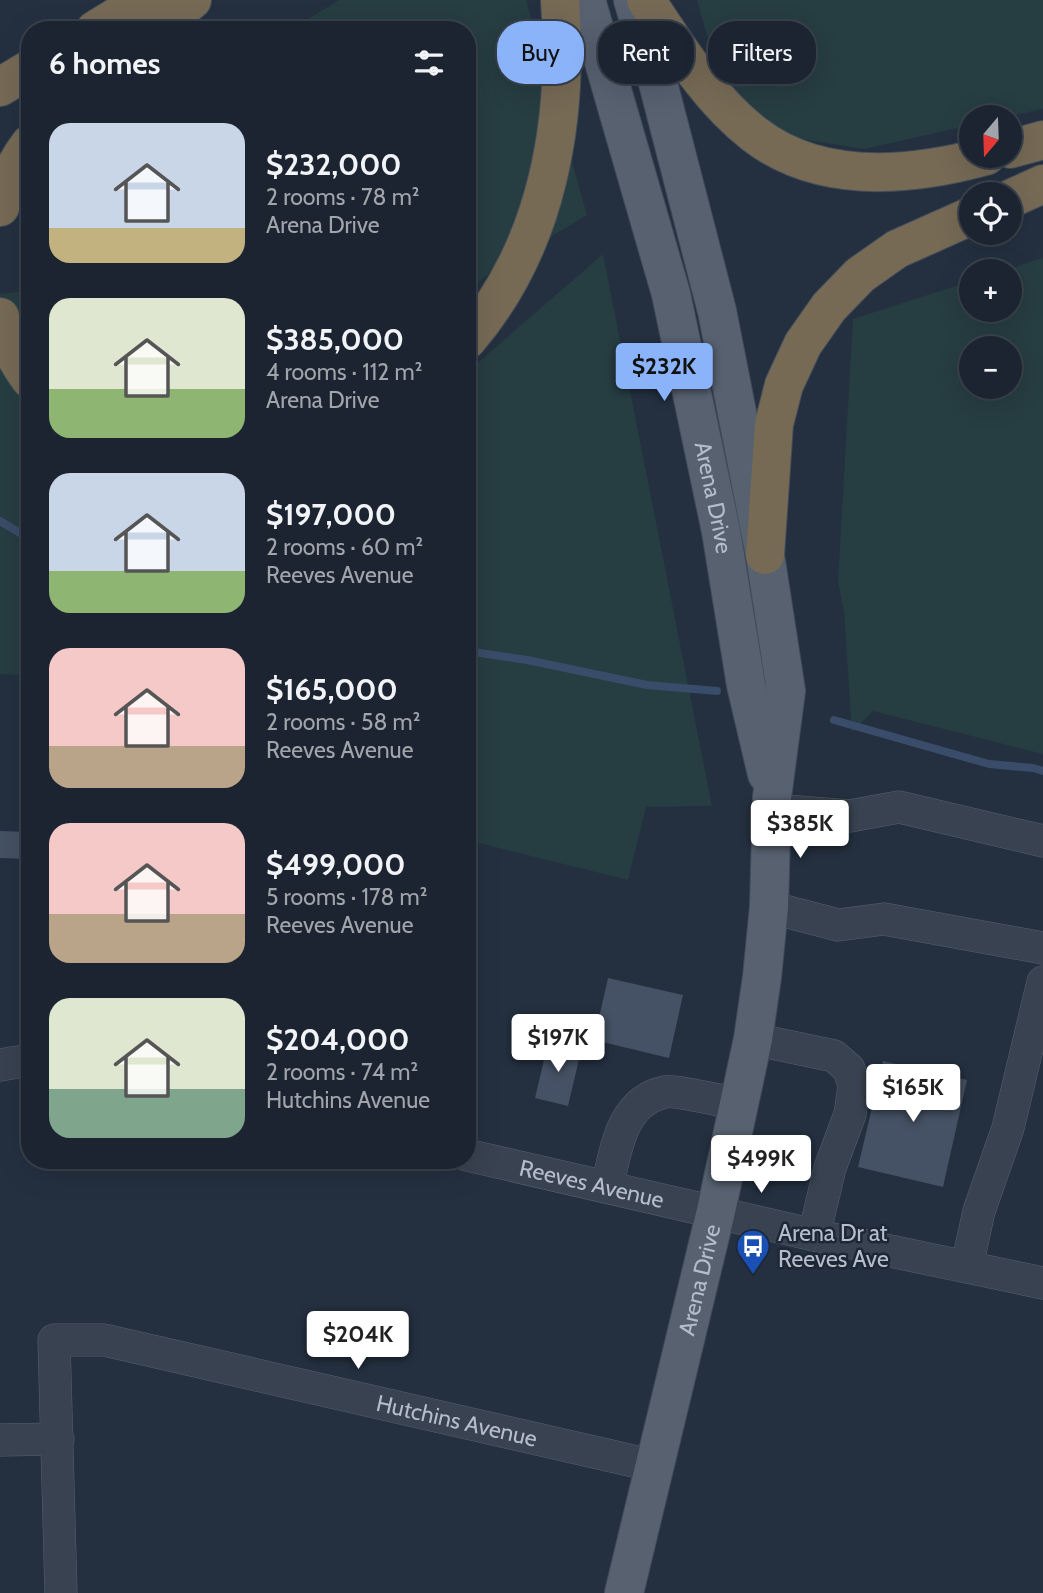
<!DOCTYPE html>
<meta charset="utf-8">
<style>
:root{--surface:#1b2430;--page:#242c38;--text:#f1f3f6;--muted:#a0a4ab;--line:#39414c;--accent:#8ab3fa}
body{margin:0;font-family:Cabin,sans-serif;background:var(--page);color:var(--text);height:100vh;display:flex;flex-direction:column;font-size:26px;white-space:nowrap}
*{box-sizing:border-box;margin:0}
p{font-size:23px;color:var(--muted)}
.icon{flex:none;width:38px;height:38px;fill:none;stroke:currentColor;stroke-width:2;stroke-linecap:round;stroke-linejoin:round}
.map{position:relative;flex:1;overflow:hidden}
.drawer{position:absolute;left:21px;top:21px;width:455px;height:1148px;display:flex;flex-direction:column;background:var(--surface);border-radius:28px;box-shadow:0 7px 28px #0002,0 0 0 2px var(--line)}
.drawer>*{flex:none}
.guide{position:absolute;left:497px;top:21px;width:441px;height:63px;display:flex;gap:14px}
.needle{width:46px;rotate:199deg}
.buttons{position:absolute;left:959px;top:105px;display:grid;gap:14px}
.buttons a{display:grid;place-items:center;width:63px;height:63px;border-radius:50%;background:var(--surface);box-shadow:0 7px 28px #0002,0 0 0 2px var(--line);font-size:35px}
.price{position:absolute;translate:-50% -60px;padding:0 16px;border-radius:7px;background:#fff;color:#222;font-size:23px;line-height:46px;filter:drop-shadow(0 2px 4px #0008)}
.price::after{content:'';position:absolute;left:50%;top:42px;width:21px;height:16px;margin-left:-10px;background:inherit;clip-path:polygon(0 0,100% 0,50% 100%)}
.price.active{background:var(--accent);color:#111}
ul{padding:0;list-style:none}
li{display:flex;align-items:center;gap:21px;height:175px;padding:0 28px}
li span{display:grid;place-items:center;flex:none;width:196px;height:140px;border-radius:21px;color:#555}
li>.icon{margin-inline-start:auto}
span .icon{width:84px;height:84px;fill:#fffc;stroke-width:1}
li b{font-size:30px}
h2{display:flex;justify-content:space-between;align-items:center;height:84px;padding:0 28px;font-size:30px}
.pill{padding:0 24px;border-radius:28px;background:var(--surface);box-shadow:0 7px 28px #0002,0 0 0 2px var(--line);font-size:24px;line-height:63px}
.pill.active{background:var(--accent);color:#111}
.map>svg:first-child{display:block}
.green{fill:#263d41;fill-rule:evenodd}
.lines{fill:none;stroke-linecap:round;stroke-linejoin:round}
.stream{stroke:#394c69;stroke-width:8}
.building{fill:#455164}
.minor-casing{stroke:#56606d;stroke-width:33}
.major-casing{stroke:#424b59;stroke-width:40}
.highway-casing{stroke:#434d5a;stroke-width:40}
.minor{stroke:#394250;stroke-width:32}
.major{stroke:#576170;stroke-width:38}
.highway{stroke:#766a55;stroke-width:38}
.labels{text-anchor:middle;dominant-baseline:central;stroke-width:5;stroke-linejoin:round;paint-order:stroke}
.street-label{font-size:23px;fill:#b5bdca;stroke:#1d2735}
.poi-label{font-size:23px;fill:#b5bdca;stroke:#1d2735;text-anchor:start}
</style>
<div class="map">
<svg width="1043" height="1593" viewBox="0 0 1043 1593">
<rect width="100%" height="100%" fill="#243040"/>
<!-- green -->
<path class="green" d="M339 0H526L587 215 489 274 467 290V30H290Z
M697 0H1043V109L1005 117H971V125L864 149 733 128Z
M603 254 712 806 646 807 628 880 467 840V372Z
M1043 258V754L873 711 852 732 844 612 838 581 853 319 971 281V310H1010V271H1002ZM971 348H1010V387H971Z
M30 290V511L27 514 30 517V676L0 674V294Z"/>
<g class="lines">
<!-- stream -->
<path class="stream" d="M0 521 30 539
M467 651 527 660 647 685 717 691
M834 720 989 764 1033 768 1043 771"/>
</g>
<!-- building -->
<path class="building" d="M0 831 30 832V859L0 858Z
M608 978 683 995 669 1058 594 1040Z
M548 1043 581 1051 568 1106 535 1098Z
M883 1061 967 1080 943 1187 858 1167Z"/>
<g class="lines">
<defs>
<g id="minor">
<path d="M773 810 850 816 899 807 1043 841"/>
<path d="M769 907 838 925 884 919 1043 948"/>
<path d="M753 1039 834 1056 849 1069 854 1086 850 1114 830 1168 814 1235"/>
<path d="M0 1065 30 1060"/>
<path id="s1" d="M467 1155 814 1235 1043 1283"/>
<path d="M607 1187C616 1150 621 1101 665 1092 676 1090 726 1102 740 1104"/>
<path d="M967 1266 979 1211 1008 1128 1043 982"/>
<path d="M0 1440 58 1439"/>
<path id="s2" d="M61 1593 54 1340H104L655 1466"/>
</g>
<g id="major">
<path id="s3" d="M586 0 671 294 721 531 746 685 767 774"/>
<path id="s4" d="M624 1593 716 1211 753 1039 762 977 769 907 772 797 786 691 765 555 717 311 658 83 633 0"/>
</g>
<path id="highway" d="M646 0C677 47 709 99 754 134 820 185 909 177 986 156
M95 30 144 0
M156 30 192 0
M0 87 30 69
M1010 149 1043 140
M1010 199 1043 184
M0 207C6 184 16 162 30 144
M0 317C6 340 16 360 30 379
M467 340C548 246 569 121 560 0
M765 555 774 424 784 385 803 344 829 307 860 275 897 249 971 216"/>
</defs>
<!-- minor casing -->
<use href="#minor" class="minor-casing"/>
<!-- major casing -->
<use href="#major" class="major-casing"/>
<!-- highway casing -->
<use href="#highway" class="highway-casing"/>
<!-- minor -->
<use href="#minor" class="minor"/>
<!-- major -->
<use href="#major" class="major"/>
<!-- highway -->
<use href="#highway" class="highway"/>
</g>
<!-- icons -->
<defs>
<symbol id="bus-pin" viewBox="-11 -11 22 30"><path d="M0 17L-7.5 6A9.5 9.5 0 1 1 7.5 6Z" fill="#1a4fb4" stroke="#1d2735"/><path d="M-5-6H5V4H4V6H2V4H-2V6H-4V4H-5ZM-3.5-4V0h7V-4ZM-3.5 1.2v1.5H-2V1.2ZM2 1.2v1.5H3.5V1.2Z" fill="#fff"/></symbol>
</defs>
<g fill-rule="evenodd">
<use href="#bus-pin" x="734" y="1227" width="38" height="52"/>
</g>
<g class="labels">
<!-- street labels -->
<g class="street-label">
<text stroke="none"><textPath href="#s3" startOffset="514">Arena Drive</textPath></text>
<text stroke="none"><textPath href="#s1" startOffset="128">Reeves Avenue</textPath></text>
<text stroke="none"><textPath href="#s4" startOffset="322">Arena Drive</textPath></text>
<text stroke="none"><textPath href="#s2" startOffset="665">Hutchins Avenue</textPath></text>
</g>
<!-- poi labels -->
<g class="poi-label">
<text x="778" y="1233">Arena Dr at<tspan x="778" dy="26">Reeves Ave</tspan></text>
</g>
</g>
</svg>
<div class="buttons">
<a><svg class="needle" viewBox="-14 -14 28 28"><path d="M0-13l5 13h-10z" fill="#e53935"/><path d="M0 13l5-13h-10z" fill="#a0a4ab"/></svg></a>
<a><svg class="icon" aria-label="locate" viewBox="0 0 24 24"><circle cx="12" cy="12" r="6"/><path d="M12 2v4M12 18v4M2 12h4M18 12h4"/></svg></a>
<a>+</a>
<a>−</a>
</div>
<b class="price active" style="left:664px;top:403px">$232K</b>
<b class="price" style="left:800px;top:860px">$385K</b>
<b class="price" style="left:558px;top:1074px">$197K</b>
<b class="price" style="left:913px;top:1124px">$165K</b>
<b class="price" style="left:761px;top:1195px">$499K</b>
<b class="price" style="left:358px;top:1371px">$204K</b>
<div class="guide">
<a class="pill active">Buy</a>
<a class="pill">Rent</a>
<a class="pill">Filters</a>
</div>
<section class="drawer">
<h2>6 homes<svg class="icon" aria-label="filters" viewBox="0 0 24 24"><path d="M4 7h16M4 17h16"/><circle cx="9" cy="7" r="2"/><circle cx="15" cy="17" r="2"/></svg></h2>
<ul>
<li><span style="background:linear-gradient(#c9d6e8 75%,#c2b280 0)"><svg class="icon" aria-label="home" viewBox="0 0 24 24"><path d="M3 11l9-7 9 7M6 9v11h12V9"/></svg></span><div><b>$232,000</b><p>2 rooms · 78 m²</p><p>Arena Drive</p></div></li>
<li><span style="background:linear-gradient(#dfe7d0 65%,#8fb573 0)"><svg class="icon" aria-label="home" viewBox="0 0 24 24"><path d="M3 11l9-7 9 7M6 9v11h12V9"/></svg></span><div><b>$385,000</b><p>4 rooms · 112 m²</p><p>Arena Drive</p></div></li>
<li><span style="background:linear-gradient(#c9d6e8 70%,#8fb573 0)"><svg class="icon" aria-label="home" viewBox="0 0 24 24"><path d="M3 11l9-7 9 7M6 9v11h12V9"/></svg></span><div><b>$197,000</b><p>2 rooms · 60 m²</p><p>Reeves Avenue</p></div></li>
<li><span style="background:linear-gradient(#f6c9c9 70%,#b9a48a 0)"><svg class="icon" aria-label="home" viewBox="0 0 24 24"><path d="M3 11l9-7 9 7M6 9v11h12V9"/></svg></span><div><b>$165,000</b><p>2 rooms · 58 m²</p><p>Reeves Avenue</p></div></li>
<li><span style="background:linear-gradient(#f6c9c9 65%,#b9a48a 0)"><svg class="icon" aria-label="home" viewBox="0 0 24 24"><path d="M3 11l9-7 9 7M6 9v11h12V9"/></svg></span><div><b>$499,000</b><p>5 rooms · 178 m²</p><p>Reeves Avenue</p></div></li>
<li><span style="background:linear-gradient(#dfe7d0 65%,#7fa58c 0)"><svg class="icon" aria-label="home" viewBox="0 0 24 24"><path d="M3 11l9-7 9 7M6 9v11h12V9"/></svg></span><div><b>$204,000</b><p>2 rooms · 74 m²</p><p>Hutchins Avenue</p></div></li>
</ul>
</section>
</div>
